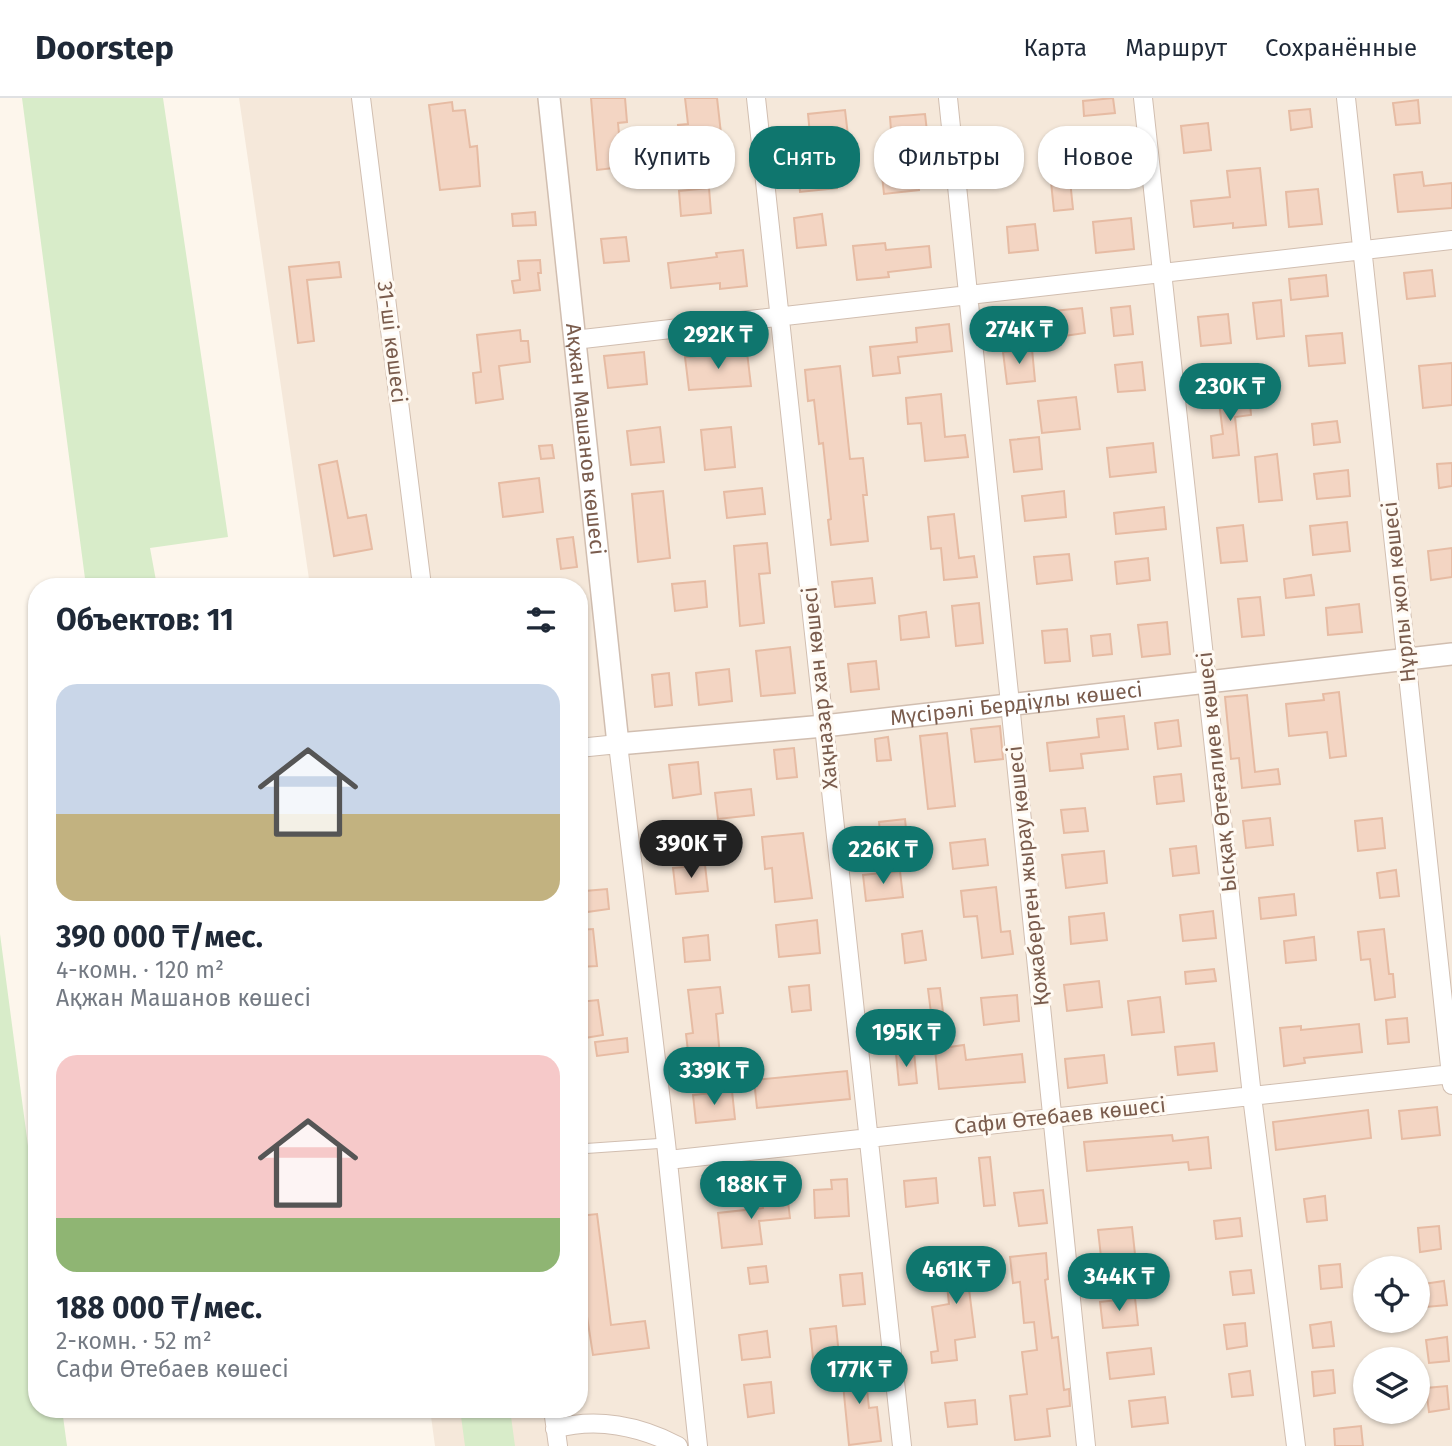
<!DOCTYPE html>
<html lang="ru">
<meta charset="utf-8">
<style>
:root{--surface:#fff;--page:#f6f6f7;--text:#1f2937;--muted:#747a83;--line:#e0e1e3;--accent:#0f766e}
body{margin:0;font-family:"Fira Sans",sans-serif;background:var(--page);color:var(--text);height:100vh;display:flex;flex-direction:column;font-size:26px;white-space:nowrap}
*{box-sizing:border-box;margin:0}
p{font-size:23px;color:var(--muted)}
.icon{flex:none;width:38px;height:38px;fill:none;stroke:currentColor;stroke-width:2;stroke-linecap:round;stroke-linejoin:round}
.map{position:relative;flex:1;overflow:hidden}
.drawer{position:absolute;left:28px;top:480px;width:560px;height:840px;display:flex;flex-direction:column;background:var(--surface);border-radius:28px;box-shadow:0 2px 5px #0004}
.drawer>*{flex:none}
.top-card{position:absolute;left:609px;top:28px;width:665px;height:63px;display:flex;gap:14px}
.buttons{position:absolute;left:1353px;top:1158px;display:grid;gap:14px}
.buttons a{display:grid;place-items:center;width:77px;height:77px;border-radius:50%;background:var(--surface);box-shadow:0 2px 5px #0004;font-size:35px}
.price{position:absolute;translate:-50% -60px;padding:0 16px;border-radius:24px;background:var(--accent);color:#fff;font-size:23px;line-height:46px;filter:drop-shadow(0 2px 4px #0008)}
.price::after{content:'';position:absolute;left:50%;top:42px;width:21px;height:16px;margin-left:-10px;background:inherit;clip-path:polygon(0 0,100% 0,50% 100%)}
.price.on{background:#222;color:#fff}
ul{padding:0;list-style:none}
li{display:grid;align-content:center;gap:14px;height:371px;padding:0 28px}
li span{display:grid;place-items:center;height:217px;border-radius:21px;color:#555}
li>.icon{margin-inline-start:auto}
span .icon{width:126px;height:126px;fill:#fffc;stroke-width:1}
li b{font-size:30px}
h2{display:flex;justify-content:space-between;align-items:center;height:84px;padding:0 28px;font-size:30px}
.pill{padding:0 24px;border-radius:28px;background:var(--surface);box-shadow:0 2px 5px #0004;font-size:24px;line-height:63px}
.pill.on{background:var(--accent);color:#fff}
header{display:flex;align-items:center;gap:42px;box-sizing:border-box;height:98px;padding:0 35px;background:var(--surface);border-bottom:2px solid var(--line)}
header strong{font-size:33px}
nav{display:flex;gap:38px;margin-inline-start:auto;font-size:24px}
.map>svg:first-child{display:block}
.residential{fill:#f5e8da;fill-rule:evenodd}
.green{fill:#d8ecc9}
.building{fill:#f3d5c3;stroke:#e6bba3;stroke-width:2}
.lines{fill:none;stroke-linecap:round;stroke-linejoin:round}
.service-casing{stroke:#d1beb0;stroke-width:11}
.minor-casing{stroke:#d1beb0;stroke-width:20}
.tertiary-casing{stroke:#d1beb0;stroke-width:24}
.service{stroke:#fff;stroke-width:9}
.minor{stroke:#fff;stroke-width:18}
.tertiary{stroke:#fff;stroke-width:21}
.labels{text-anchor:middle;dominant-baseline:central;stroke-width:6;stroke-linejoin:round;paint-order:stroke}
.street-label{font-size:21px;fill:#7a5c4d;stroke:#fffaf3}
</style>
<header>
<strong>Doorstep</strong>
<nav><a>Карта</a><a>Маршрут</a><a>Сохранённые</a></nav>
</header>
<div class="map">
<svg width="1452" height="1348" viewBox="0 0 1452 1348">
<rect width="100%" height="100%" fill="#fdf6ec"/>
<!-- residential -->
<path class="residential" d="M239 0H1452V1348H435L430 1311H579V488H310ZM1365 1171H1418V1223H1365ZM1365 1262H1418V1314H1365Z"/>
<!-- green -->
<path class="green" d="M22 0H163L228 439 150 450 157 488H86Z
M0 836 37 1116V1311H62L67 1348H0Z
M460 1311H510L515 1348H465Z"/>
<!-- building -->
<path class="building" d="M591 0H625L627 24 618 25 622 69 597 72Z
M685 0H717L724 62 683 66 678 27 688 26Z
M1113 0 1115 15 1084 18 1083 3Z
M1418 2 1420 25 1396 27 1393 5Z
M452 4 453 13 465 12 470 49 477 48 480 88 440 92 429 7Z
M1310 11 1312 29 1291 32 1289 13Z
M845 12 849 46 833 48 837 90 800 94 798 68 813 67 808 16Z
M925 16 928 42 892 46 890 19Z
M1208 25 1211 52 1184 55 1181 28Z
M1115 37 1117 58 1102 59 1100 39Z
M1013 38 1017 69 987 72 984 41Z
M916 65 919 92 884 96 881 69Z
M1260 70 1266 127 1233 130V125L1194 129 1191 103 1230 99 1227 73Z
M1422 74 1424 88 1452 85V110L1398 114 1394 77Z
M1070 82 1073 111 1054 113 1051 84Z
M709 90 711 115 681 118 679 93Z
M1318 91 1322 126 1289 129 1286 94Z
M535 114 536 127 513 128 512 116Z
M822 116 826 147 797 150 794 120Z
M1131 120 1134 151 1096 155 1093 124Z
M1035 126 1038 152 1009 155 1007 129Z
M626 139 629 163 604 165 601 141Z
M885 145 886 152 929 148 931 169 888 174 889 179 857 182 853 148Z
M743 152 747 188 720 191V185L671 190 668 165 717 159 716 155Z
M540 162 541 175H538L540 192 514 195 512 183 520 182 518 163Z
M339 164 341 179 307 182 314 243 298 245 289 169Z
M1432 172 1435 198 1407 201 1404 175Z
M1326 177 1328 198 1291 202 1289 181Z
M1281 202 1284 238 1257 241 1253 205Z
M1130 208 1133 236 1114 238 1111 210Z
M1082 210 1085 235 1057 239 1054 213Z
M1228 216 1231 245 1201 248 1198 219Z
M949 226 952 253 898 259 900 275 873 278 870 249 917 244 916 230Z
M520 232 521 243H528L530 264 499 268 503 301 476 305 473 275 481 274 477 237Z
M1342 235 1345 265 1309 268 1306 238Z
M1032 251 1035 283 1007 286 1003 254Z
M644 254 647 286 608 290 604 258Z
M747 254 751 288 689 292 685 259Z
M1142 264 1145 292 1118 294 1115 267Z
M1452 265V307L1423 310 1419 268Z
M840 268 850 361 863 360 867 397H863L868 443 831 447 828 422 831 421 823 345 819 346 814 302 808 303 805 272Z
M1249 293 1251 317 1235 319 1239 357 1213 360 1211 338 1223 336 1218 296Z
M941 296 945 339 965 337 968 359 925 363 921 325 908 326 906 300Z
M1076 299 1080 331 1042 335 1038 303Z
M1337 323 1340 344 1314 347 1312 326Z
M660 329 664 364 631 367 627 333Z
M731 329 735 369 705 372 701 332Z
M1039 339 1042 371 1014 374 1010 342Z
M1153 345 1156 374 1110 379 1107 350Z
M552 347 554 360 541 361 539 348Z
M1277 356 1282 402 1259 404 1255 359Z
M337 363 348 420 366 417 372 451 334 458 319 367Z
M1452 365V388L1439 390 1437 366Z
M1348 372 1350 398 1317 401 1314 376Z
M539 380 543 414 503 419 499 385Z
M762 390 765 416 727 420 724 394Z
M663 393 670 460 638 464 632 396Z
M1064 393 1066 419 1025 423 1022 398Z
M1164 409 1166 431 1116 436 1114 415Z
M954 416 959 460 974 458 977 479 944 482 941 450 931 451 928 419Z
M1347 424 1350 453 1313 457 1310 428Z
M1243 427 1247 463 1221 465 1217 430Z
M573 439 577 469 561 471 557 441Z
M767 445 770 475 759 476 764 525 740 528 734 448Z
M1452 450V479L1431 482 1428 453Z
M1069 456 1072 482 1037 486 1034 459Z
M1148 460 1150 482 1117 486 1115 464Z
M1311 477 1314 497 1286 500 1284 481Z
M872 480 875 505 835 509 832 484Z
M705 483 707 509 675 513 672 486Z
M1260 499 1264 537 1242 539 1238 501Z
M979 505 983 545 956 548 952 508Z
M1359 506 1362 534 1328 537 1326 510Z
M926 514 929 539 901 542 899 518Z
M1167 524 1170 556 1142 559 1138 527Z
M1067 531 1070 563 1045 565 1042 533Z
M1110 536 1112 556 1093 558 1091 538Z
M790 549 795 595 761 598 756 553Z
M876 563 879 591 851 594 848 566Z
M729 571 732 603 699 607 696 575Z
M669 575 672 607 655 609 652 577Z
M1339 594 1346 658 1330 660 1327 634 1289 638 1286 606 1324 602 1323 596Z
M1247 597 1255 674 1278 671 1280 686 1242 690 1239 660 1231 661 1225 599Z
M1124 618 1128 651 1081 656 1083 670 1050 673 1047 645 1099 639 1097 621Z
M1178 622 1181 648 1158 651 1155 625Z
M1000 628 1003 661 975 664 971 631Z
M947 635 955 708 928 711 920 638Z
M888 639 891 662 877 663 875 641Z
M794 650 797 679 777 681 774 652Z
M698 664 701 696 673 700 669 667Z
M1181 676 1184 703 1157 706 1154 679Z
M751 691 754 717 718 721 715 695Z
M1085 710 1088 733 1064 735 1061 712Z
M1270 720 1273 747 1246 750 1243 723Z
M1382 720 1385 750 1358 753 1355 723Z
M905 721 908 750 882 753 879 724Z
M803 735 812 800 775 804 772 770 765 771 762 739Z
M985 741 988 767 953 771 950 745Z
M1196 748 1199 775 1173 778 1170 751Z
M1104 753 1107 785 1066 790 1062 757Z
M705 767 708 793 676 796 673 770Z
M1396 772 1399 798 1380 800 1377 775Z
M900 773 903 799 866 803 863 777Z
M996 789 1001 834 1010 833 1013 856 982 860 977 818 964 819 961 793Z
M607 791 609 811 587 814 585 793Z
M1294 796 1296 817 1261 821 1259 800Z
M1213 813 1216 840 1183 843 1180 817Z
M1104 815 1107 842 1071 846 1069 819Z
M817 822 820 855 779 859 776 827Z
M593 831 597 868 579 869V832Z
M1384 831 1389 876H1393L1395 899 1375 902 1370 861 1361 862 1358 834Z
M922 833 926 862 905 865 902 836Z
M708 837 710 862 685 864 683 840Z
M1314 839 1316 862 1286 865 1284 843Z
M1214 871 1216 883 1186 886 1185 874Z
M1099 883 1102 909 1067 913 1064 887Z
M809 887 811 912 792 914 789 889Z
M720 889 723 915 716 916 720 958 689 962 686 936 693 935 688 892Z
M940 890 943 914 931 915 928 891Z
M1017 897 1019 923 984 927 981 900Z
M1160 899 1164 934 1132 937 1128 903Z
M598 902 603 937 579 941V904Z
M1407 920 1409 944 1388 946 1386 922Z
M1359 926 1362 954 1304 960 1305 965 1284 968 1280 930 1301 928V932Z
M627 940 628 954 597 958 595 944Z
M1214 945 1217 973 1178 977 1175 949Z
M964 947 966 962 1022 956 1025 984 939 991 935 951Z
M914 954 917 985 899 987 896 956Z
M1104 957 1107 985 1068 990 1065 961Z
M847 973 850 1001 757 1010 754 982Z
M732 993 735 1021 696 1025 693 997Z
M1437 1009 1440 1037 1402 1041 1399 1013Z
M1368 1012 1371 1040 1276 1052 1273 1024Z
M1172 1037 1173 1043 1208 1039 1211 1070 1189 1072 1188 1064 1087 1073 1084 1044Z
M990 1059 995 1107 984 1108 979 1060Z
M936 1080 938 1105 906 1109 904 1083Z
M847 1081 849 1118 815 1120 814 1092 832 1091 831 1082Z
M1043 1092 1047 1125 1019 1128 1014 1095Z
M787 1095 790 1120 759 1123 762 1146 722 1150 718 1115 763 1110 762 1097Z
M1325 1098 1327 1122 1307 1124 1304 1101Z
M597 1116 611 1227 645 1223 649 1250 593 1257 579 1167V1118Z
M1240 1120 1242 1138 1216 1141 1214 1123Z
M1439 1128 1441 1151 1420 1154 1418 1130Z
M1132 1129 1136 1165 1102 1168 1098 1132Z
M1046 1155 1048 1181 1045 1182 1052 1240 1058 1239 1064 1292 1069 1291 1070 1308 1047 1311 1050 1338 1015 1342 1010 1298 1027 1296 1022 1254 1037 1252 1034 1224 1024 1225 1020 1184 1013 1185 1010 1159Z
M978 1156 982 1189 969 1191 975 1239 955 1242 957 1262 932 1265 931 1254 938 1253 932 1209 949 1206 944 1160Z
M1340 1166 1342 1189 1321 1191 1319 1168Z
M766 1168 768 1184 750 1186 748 1170Z
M1251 1172 1254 1195 1233 1197 1230 1174Z
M862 1175 865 1206 843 1208 840 1177Z
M1444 1183 1447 1207 1426 1209 1423 1186Z
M1135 1200 1138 1227 1103 1230 1100 1204Z
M1331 1224 1334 1248 1313 1250 1310 1227Z
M1245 1225 1247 1248 1227 1251 1224 1227Z
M836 1228 839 1257 813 1260 810 1231Z
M767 1233 770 1259 742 1262 739 1237Z
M1447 1239 1449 1263 1429 1265 1426 1242Z
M1151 1250 1154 1276 1110 1281 1107 1255Z
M864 1264 869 1310 877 1309 881 1343 849 1347 841 1266Z
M1333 1272 1335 1295 1314 1298 1312 1274Z
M1250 1273 1253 1297 1232 1299 1229 1276Z
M771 1284 774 1315 748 1319 744 1287Z
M1447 1288 1449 1311 1429 1314 1426 1290Z
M1165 1299 1168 1325 1132 1329 1129 1303Z
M975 1302 977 1326 948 1329 945 1305Z
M1361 1328 1363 1348H1335L1334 1331Z"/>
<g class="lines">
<defs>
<path id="service" d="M579 1051 666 1045"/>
<path id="minor" d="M361 0 422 488
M756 0 902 1348
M948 0 1086 1348
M1143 0 1252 998 1296 1348
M1346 0 1452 987
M574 242 1452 142
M579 650 618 646 666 1045 698 1348
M668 1062 1452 976
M553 1311 558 1348
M555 1331C596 1319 640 1328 678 1348"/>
<g id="tertiary">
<path id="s1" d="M549 0 618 646 824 628 1452 556"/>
</g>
</defs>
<!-- service casing -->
<use href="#service" class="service-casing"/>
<!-- minor casing -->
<use href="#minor" class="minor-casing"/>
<!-- tertiary casing -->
<use href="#tertiary" class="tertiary-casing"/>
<!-- service -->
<use href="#service" class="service"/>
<!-- minor -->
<use href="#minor" class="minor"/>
<!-- tertiary -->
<use href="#tertiary" class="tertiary"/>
</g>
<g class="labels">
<!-- street labels -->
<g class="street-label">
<text transform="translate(392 244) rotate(83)">31-ші көшесі</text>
<text stroke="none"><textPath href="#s1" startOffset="343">Ақжан Машанов көшесі</textPath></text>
<text transform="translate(1399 494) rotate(-96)">Нұрлы жол көшесі</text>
<text transform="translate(820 590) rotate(-96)">Хақназар хан көшесі</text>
<text stroke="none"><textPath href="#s1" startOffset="1050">Мүсірәлі Бердіұлы көшесі</textPath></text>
<text transform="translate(1217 674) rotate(-96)">Ысқақ Өтеғалиев көшесі</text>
<text transform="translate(1028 778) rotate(-96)">Қожаберген жырау көшесі</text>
<text transform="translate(1060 1018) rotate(-6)">Сафи Өтебаев көшесі</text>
</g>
</g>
</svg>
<div class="buttons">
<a><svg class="icon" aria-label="locate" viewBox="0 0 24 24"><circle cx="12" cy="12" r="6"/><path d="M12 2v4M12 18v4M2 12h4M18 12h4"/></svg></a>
<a><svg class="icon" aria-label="layers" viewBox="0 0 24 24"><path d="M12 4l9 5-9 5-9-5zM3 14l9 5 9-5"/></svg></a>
</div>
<b class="price" style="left:1019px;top:268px">274K ₸</b>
<b class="price" style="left:718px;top:273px">292K ₸</b>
<b class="price" style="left:1230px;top:325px">230K ₸</b>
<b class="price on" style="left:691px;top:782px">390K ₸</b>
<b class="price" style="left:883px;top:788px">226K ₸</b>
<b class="price" style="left:906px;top:971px">195K ₸</b>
<b class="price" style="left:714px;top:1009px">339K ₸</b>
<b class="price" style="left:751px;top:1123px">188K ₸</b>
<b class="price" style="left:956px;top:1208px">461K ₸</b>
<b class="price" style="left:1119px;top:1215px">344K ₸</b>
<b class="price" style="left:859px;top:1308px">177K ₸</b>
<div class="top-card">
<a class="pill">Купить</a>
<a class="pill on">Снять</a>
<a class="pill">Фильтры</a>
<a class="pill">Новое</a>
</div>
<section class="drawer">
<h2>Объектов: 11<svg class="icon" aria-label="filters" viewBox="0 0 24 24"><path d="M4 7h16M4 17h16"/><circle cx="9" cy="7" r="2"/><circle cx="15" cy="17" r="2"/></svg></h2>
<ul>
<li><span style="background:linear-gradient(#c9d6e8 60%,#c2b280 0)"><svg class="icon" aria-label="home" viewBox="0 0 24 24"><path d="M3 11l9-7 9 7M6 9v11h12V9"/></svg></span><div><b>390 000 ₸/мес.</b><p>4-комн. · 120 m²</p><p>Ақжан Машанов көшесі</p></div></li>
<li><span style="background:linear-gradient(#f6c9c9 75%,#8fb573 0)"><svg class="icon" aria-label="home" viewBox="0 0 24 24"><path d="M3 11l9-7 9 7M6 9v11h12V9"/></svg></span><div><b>188 000 ₸/мес.</b><p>2-комн. · 52 m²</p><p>Сафи Өтебаев көшесі</p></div></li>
</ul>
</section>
</div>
